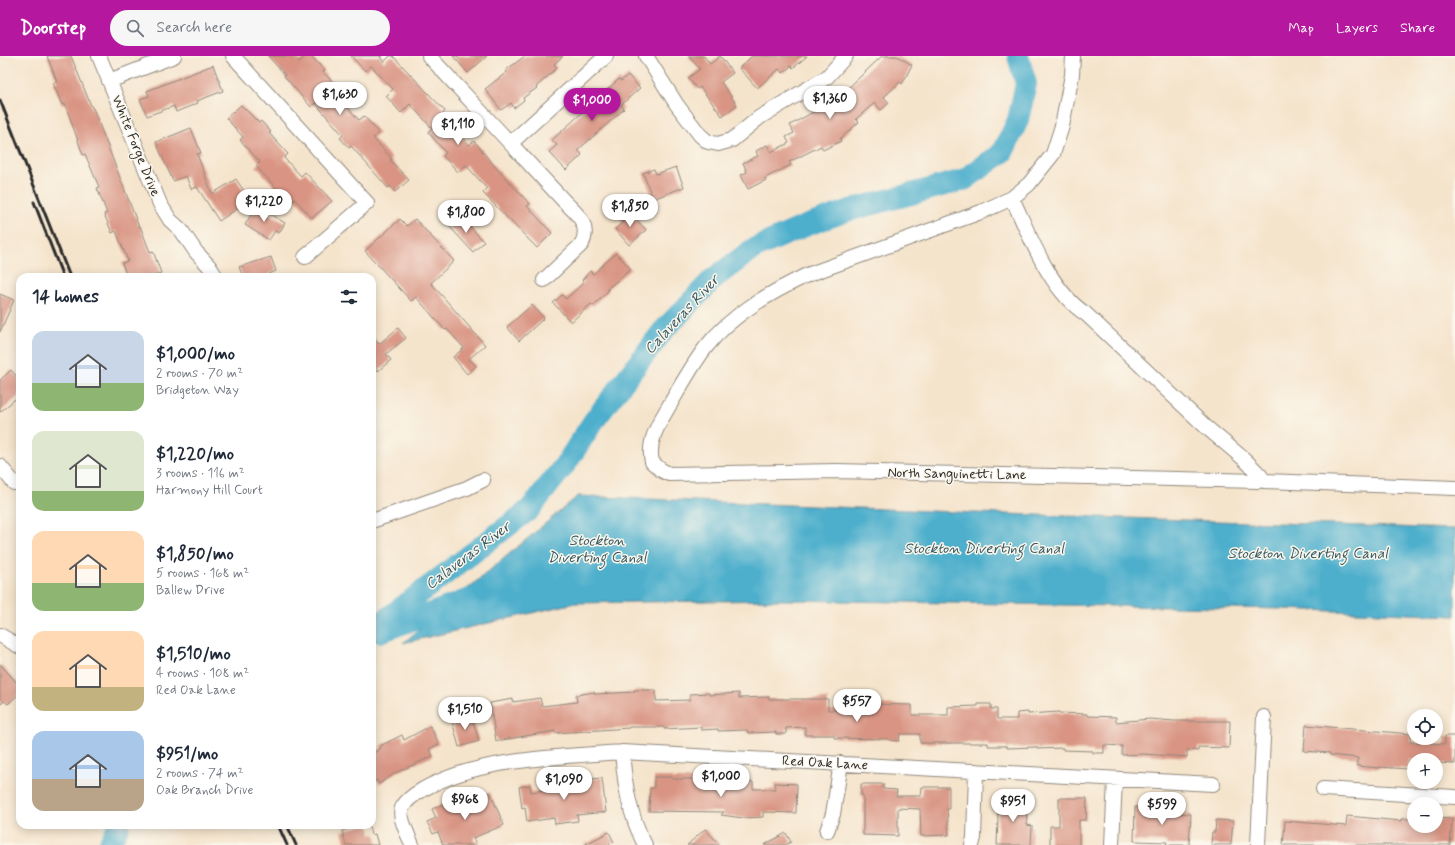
<!DOCTYPE html>
<meta charset="utf-8">
<style>
:root{--surface:#fff;--page:#f6f6f7;--text:#1f2937;--muted:#747a83;--accent:#b5179e}
body{margin:0;font-family:Mynerve,sans-serif;background:var(--page);color:var(--text);height:100vh;display:flex;flex-direction:column;font-size:15px;white-space:nowrap}
*{box-sizing:border-box;margin:0}
p{font-size:13px;color:var(--muted)}
.icon{flex:none;width:22px;height:22px;fill:none;stroke:currentColor;stroke-width:2;stroke-linecap:round;stroke-linejoin:round}
.map{position:relative;flex:1;overflow:hidden}
.drawer{position:absolute;left:16px;top:217px;width:360px;height:556px;display:flex;flex-direction:column;background:var(--surface);border-radius:12px;box-shadow:0 2px 10px #0003}
.drawer>*{flex:none}
.controls{position:absolute;left:1407px;top:653px;display:grid;gap:8px}
.controls a{display:grid;place-items:center;width:36px;height:36px;border-radius:50%;background:var(--surface);box-shadow:0 2px 10px #0003;font-size:20px}
.price{position:absolute;translate:-50% -34px;padding:0 9px;border-radius:14px;background:#fff;color:#222;font-size:13px;line-height:26px;filter:drop-shadow(0 1px 2px #0008)}
.price::after{content:'';position:absolute;left:50%;top:24px;width:12px;height:9px;margin-left:-6px;background:inherit;clip-path:polygon(0 0,100% 0,50% 100%)}
.price.current{background:var(--accent);color:#fff}
ul{padding:0;list-style:none}
li{display:flex;align-items:center;gap:12px;height:100px;padding:0 16px}
li span{display:grid;place-items:center;flex:none;width:112px;height:80px;border-radius:12px;color:#555}
li>.icon{margin-inline-start:auto}
span .icon{width:48px;height:48px;fill:#fffc;stroke-width:1}
li b{font-size:17px}
h2{display:flex;justify-content:space-between;align-items:center;height:48px;padding:0 16px;font-size:17px}
header{display:flex;align-items:center;gap:24px;box-sizing:border-box;height:56px;padding:0 20px;background:var(--accent);color:#fff}
header strong{font-size:19px}
nav{display:flex;gap:22px;margin-inline-start:auto;font-size:14px}
.search{width:280px;height:36px;background:var(--page);display:flex;align-items:center;gap:10px;box-sizing:border-box;padding:0 14px;border-radius:22px;color:var(--muted);font-size:15px}
.map>svg:first-child{display:block}
.water{fill:#4dafcc;stroke:#3c6d7c}
.lines{fill:none;stroke-linecap:round;stroke-linejoin:round}
.river{stroke:#4dafcc;stroke-width:22}
.building{fill:#d99483}
.minor-casing{stroke:#90887c;stroke-width:16}
.minor{stroke:#fff;stroke-width:14}
.rail{stroke:#2b2b2b;stroke-width:3}
.labels{text-anchor:middle;dominant-baseline:central;stroke-width:3;stroke-linejoin:round;paint-order:stroke}
.street-label{font-size:14px;fill:#2b2b2b;stroke:#fbf7ec}
.water-label{font-size:15px;font-style:italic;fill:#375963;stroke:#fbf7ec}
</style>
<header>
<strong>Doorstep</strong>
<div class="search"><svg class="icon" aria-label="search" viewBox="0 0 24 24"><circle cx="10" cy="10" r="6"/><path d="M15 15l6 6"/></svg>Search here</div>
<nav><a>Map</a><a>Layers</a><a>Share</a></nav>
</header>
<div class="map">
<svg width="1455" height="789" viewBox="0 0 1455 789">
<rect width="100%" height="100%" fill="#fbf7ec"/>
<filter id="ink" filterUnits="userSpaceOnUse"><feTurbulence type="fractalNoise" baseFrequency=".025" numOctaves="2"/><feDisplacementMap in="SourceGraphic" scale="8" xChannelSelector="R" yChannelSelector="G"/><feConvolveMatrix kernelMatrix="1 2 1 2 8 2 1 2 1" color-interpolation-filters="sRGB"/></filter>
<filter id="wash" filterUnits="userSpaceOnUse"><feTurbulence type="fractalNoise" baseFrequency=".012" numOctaves="4" result="noise"/><feDisplacementMap in="SourceGraphic" scale="16" xChannelSelector="R" yChannelSelector="G"/><feGaussianBlur stdDeviation="0.9" result="paint"/><feColorMatrix in="noise" values="0 0 0 0 0 0 0 0 0 0 0 0 0 0 0 0 0 1.4 0 .05"/><feComposite in="paint" operator="in"/></filter>
<g filter="url(#wash)">
<rect width="100%" height="100%" fill="#f5e4cc"/>
<!-- water -->
<path class="water" d="M578 440 977 457 1455 473V560L1283 553 783 544 575 547 403 587Z"/>
<g class="lines">
<!-- river -->
<path class="river" d="M372 574 530 453 567 406 593 366 662 276 713 223 753 193 805 170 850 154 964 124 1003 96 1018 64 1026 28 1018 0
M380 576 472 542
M109 789 119 769"/>
</g>
<g id="blocks">
<!-- building -->
<path class="building" d="M47 0H71L92 52H93L139 171 140 170 150 196 153 195 161 217 151 221H127L122 207 128 205 116 175 112 177 104 158 107 157 97 132 99 131 85 98 83 99 65 48 62 49 53 27 57 26Z
M268 0H294L299 6 306 0H311L325 15 323 16 342 36 337 40 359 64 364 60 379 77 373 82 392 103 390 104 409 124 395 136 390 130 388 132 351 90 349 92 340 82 343 79 315 47 311 51 284 20 285 19Z
M351 0H382L380 1 384 6 390 0H393L445 55 442 59 469 89 474 85 482 94V95L498 114 530 148 527 150 552 177 537 192 483 137 487 133 466 109 458 116 443 100 446 97 428 76 432 72 410 48 401 57 386 40 393 33 371 10 365 15Z
M453 0H487L468 17Z
M525 0H563L554 8 557 12 536 31 537 32 523 42 524 44 514 52 511 47 501 54 485 33 507 16 506 14Z
M688 0H704L710 8 720 0 733 17 721 26 737 49 722 60 700 31 697 33 688 22 700 13Z
M752 0H807L793 12 791 10 783 17 779 13 757 32 739 12Z
M882 0H897L912 9 902 28 900 26 884 41 889 47 881 54 875 47 871 50 856 63 859 66 840 83 841 85 823 94 821 90 789 106 791 109 765 122 766 124 748 133 741 119 747 116 743 107 758 100 756 95 767 89 771 96 789 87 786 81 794 77 790 69 826 49 827 52Z
M213 9 223 35 197 45 198 47 176 56 174 50 147 60 140 43 149 40 147 35Z
M628 19 640 32 621 49 624 53 578 94 582 99 566 114 549 96 557 89 552 84 619 23 621 25Z
M241 49 259 67 261 65 271 76 269 77 288 98 284 102 301 120 305 116 332 145 312 162 295 143 290 148 256 110 260 106 240 84 243 81 226 62Z
M191 72 201 97 197 98 212 138 236 123 250 144 219 165 197 131 191 133 186 120 173 125 156 86Z
M676 111 684 131 653 143 643 117 654 113 656 118Z
M256 150 285 167 279 177 275 175 269 184 245 169Z
M628 154 646 174 629 189 615 173 623 166 619 162Z
M460 159 484 186 473 196 449 170Z
M400 163 407 170 415 163 454 205 431 227 485 289 469 303 476 310 467 318 453 301 464 292 447 273 445 274 416 241 411 245 365 195Z
M616 197 631 213 607 233 609 234 593 250 591 248 571 266 553 247 562 239 566 243 584 226 582 224 590 215 593 218Z
M271 201 276 215 269 218 270 221H243L239 211Z
M0 238 14 244 0 276Z
M532 249 544 262 519 285 507 271Z
M398 272 406 282 386 298 391 304 378 315 372 308V280L379 288Z
M11 314 20 324V339L0 356V324Z
M0 608 20 630V637L8 648 4 645 0 649Z
M634 634H656V645L690 644V638L709 637V639L739 637V642L769 641V643H828V654H862L863 648 912 649V659H948V651L978 650V648H991V653H997V663H1017V657L1028 656V658L1059 656V657L1087 658V660L1116 661V666L1150 663 1174 665H1230L1229 692 1198 691V695L1187 694V701L1144 698 1122 699V690L1104 689V697H1093V695L1063 694V692L1037 693V691L1007 692V690H988V687H920V678H900L899 685 889 684V683L834 682V679H805V671L786 672V678H776V676L748 677 747 674 718 675V673L701 674V671L664 673V671H629V672L555 677V675L496 685 490 647 513 643V646L540 642 542 650 577 646 576 639 594 636 595 638 634 636Z
M471 659 479 685 459 691 452 665Z
M1306 669 1411 678 1410 686 1445 688V680H1455V708L1436 707V704H1409L1408 713 1379 711V712L1357 710 1358 702 1330 699V697L1304 695Z
M430 670 439 688 429 693 433 700 395 717 379 728 377 724 372 727V698L381 692 380 690 402 679 404 684Z
M654 721H672V723H704V724L743 727V726H753V733H775V727L797 728 796 757 763 756V761L743 762 721 759 724 756 649 755 650 732H654Z
M602 722 606 756 577 759 578 765 555 768 554 762 527 766 525 751 522 752 519 731 530 729 531 736 551 733 550 727Z
M861 728H883V733L897 734 896 740H921L922 731H949V753H947L949 779 921 780 920 753 898 752V780L863 779V739H861Z
M490 736 504 769 473 782 476 789H443L438 776 433 778 427 766 436 762 432 753 458 741 463 753 482 746 480 741Z
M1026 742 1027 769 1032 770 1031 789H997L998 763 997 744Z
M1059 742H1087L1086 764H1079V789H1050V770H1059Z
M1139 750 1158 751V756L1191 758 1189 789H1166L1167 786 1134 785 1135 751H1139Z
M1347 760 1401 765V763H1414V770H1436V762L1452 763 1450 789H1283L1285 765 1346 770Z
M1216 764 1233 765 1231 789H1211L1212 776H1215Z
M363 769H369L371 779 375 778 378 789H346L342 775Z
M705 773 720 789H687Z
M609 776 614 786 608 789H584Z
M786 777 791 786 785 789H764Z"/>
</g>
</g>
<g filter="url(#ink)">
<use href="#blocks" fill-opacity="0" stroke="#90887c" stroke-width="1"/>
<g class="lines">
<defs>
<path id="minor" d="M99 0 160 148 170 164 181 174 196 196 209 210 216 221
M233 0 367 147 305 201
M429 0 564 145C577 158 591 168 582 188L544 224
M646 0 677 49 700 79 708 86 718 88 732 84 760 61 827 21 846 0
M109 25 174 0
M511 87 606 0
M1012 142 1029 128 1053 98 1062 70 1072 19 1073 0
M0 410 14 427
M1262 423 1259 425 837 415 669 418 661 414 652 406C647 385 659 367 669 350 681 330 692 309 706 291 732 258 770 237 807 219L981 156 1012 142C1030 180 1050 235 1086 258L1206 371 1244 403 1260 419 1264 425 1455 432
M372 465 467 432 483 424
M0 579 20 591
M622 696C625 730 629 758 645 789
M1323 733 1455 741
M827 775 833 758 841 707
M412 789C409 780 398 761 402 752 406 744 415 738 422 734 477 702 559 701 622 696L1213 728
M972 789 974 782 976 715
M1112 789 1115 723
M1258 789 1264 661"/>
</defs>
<!-- minor casing -->
<use href="#minor" class="minor-casing"/>
<!-- minor -->
<use href="#minor" class="minor"/>
<!-- rail -->
<path class="rail" d="M0 44 70 221
M34 146 63 221
M278 769 287 789
M287 769 296 789"/>
</g>
</g>
<g class="labels">
<!-- street labels -->
<g class="street-label">
<text transform="translate(136 90) rotate(68)">White Forge Drive</text>
<text transform="translate(957 418) rotate(1)">North Sanguinetti Lane</text>
<text transform="translate(825 707) rotate(3)">Red Oak Lane</text>
</g>
<!-- water labels -->
<g class="water-label">
<text transform="translate(682 259) rotate(-47)">Calaveras River</text>
<text x="597" y="485">Stockton<tspan x="597" dy="17">Diverting Canal</tspan></text>
<text x="984" y="493">Stockton Diverting Canal</text>
<text x="1308" y="498">Stockton Diverting Canal</text>
<text transform="translate(468 500) rotate(-37)">Calaveras River</text>
</g>
</g>
</svg>
<div class="controls">
<a><svg class="icon" aria-label="locate" viewBox="0 0 24 24"><circle cx="12" cy="12" r="6"/><path d="M12 2v4M12 18v4M2 12h4M18 12h4"/></svg></a>
<a>+</a>
<a>−</a>
</div>
<b class="price" style="left:340px;top:60px">$1,630</b>
<b class="price" style="left:830px;top:64px">$1,360</b>
<b class="price current" style="left:592px;top:66px">$1,000</b>
<b class="price" style="left:458px;top:90px">$1,110</b>
<b class="price" style="left:264px;top:167px">$1,220</b>
<b class="price" style="left:630px;top:172px">$1,850</b>
<b class="price" style="left:466px;top:178px">$1,800</b>
<b class="price" style="left:857px;top:667px">$557</b>
<b class="price" style="left:465px;top:675px">$1,510</b>
<b class="price" style="left:721px;top:742px">$1,000</b>
<b class="price" style="left:564px;top:745px">$1,090</b>
<b class="price" style="left:465px;top:765px">$968</b>
<b class="price" style="left:1013px;top:767px">$951</b>
<b class="price" style="left:1162px;top:770px">$599</b>
<section class="drawer">
<h2>14 homes<svg class="icon" aria-label="filters" viewBox="0 0 24 24"><path d="M4 7h16M4 17h16"/><circle cx="9" cy="7" r="2"/><circle cx="15" cy="17" r="2"/></svg></h2>
<ul>
<li><span style="background:linear-gradient(#c9d6e8 65%,#8fb573 0)"><svg class="icon" aria-label="home" viewBox="0 0 24 24"><path d="M3 11l9-7 9 7M6 9v11h12V9"/></svg></span><div><b>$1,000/mo</b><p>2 rooms · 70 m²</p><p>Bridgeton Way</p></div></li>
<li><span style="background:linear-gradient(#dfe7d0 75%,#8fb573 0)"><svg class="icon" aria-label="home" viewBox="0 0 24 24"><path d="M3 11l9-7 9 7M6 9v11h12V9"/></svg></span><div><b>$1,220/mo</b><p>3 rooms · 116 m²</p><p>Harmony Hill Court</p></div></li>
<li><span style="background:linear-gradient(#ffd9b3 65%,#8fb573 0)"><svg class="icon" aria-label="home" viewBox="0 0 24 24"><path d="M3 11l9-7 9 7M6 9v11h12V9"/></svg></span><div><b>$1,850/mo</b><p>5 rooms · 168 m²</p><p>Ballew Drive</p></div></li>
<li><span style="background:linear-gradient(#ffd9b3 70%,#c2b280 0)"><svg class="icon" aria-label="home" viewBox="0 0 24 24"><path d="M3 11l9-7 9 7M6 9v11h12V9"/></svg></span><div><b>$1,510/mo</b><p>4 rooms · 108 m²</p><p>Red Oak Lane</p></div></li>
<li><span style="background:linear-gradient(#a9c7e8 60%,#b9a48a 0)"><svg class="icon" aria-label="home" viewBox="0 0 24 24"><path d="M3 11l9-7 9 7M6 9v11h12V9"/></svg></span><div><b>$951/mo</b><p>2 rooms · 74 m²</p><p>Oak Branch Drive</p></div></li>
</ul>
</section>
</div>
